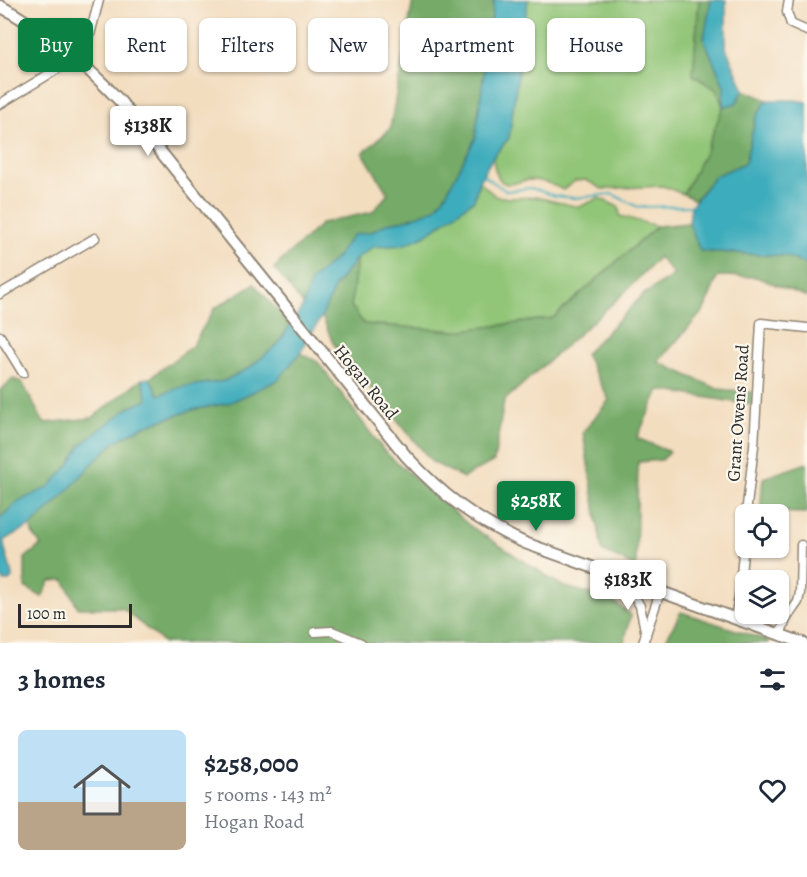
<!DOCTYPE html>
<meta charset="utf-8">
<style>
:root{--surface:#fff;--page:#f6f6f7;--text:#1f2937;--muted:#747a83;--accent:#0b8043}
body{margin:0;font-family:Alegreya,serif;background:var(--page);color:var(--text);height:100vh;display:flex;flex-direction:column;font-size:22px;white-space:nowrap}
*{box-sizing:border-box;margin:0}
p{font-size:20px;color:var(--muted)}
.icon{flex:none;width:33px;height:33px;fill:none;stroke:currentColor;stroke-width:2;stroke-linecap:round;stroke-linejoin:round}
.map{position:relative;height:643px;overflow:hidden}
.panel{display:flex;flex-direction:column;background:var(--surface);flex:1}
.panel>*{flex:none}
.guide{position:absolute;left:18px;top:18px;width:771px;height:54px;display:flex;gap:12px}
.tools{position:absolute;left:735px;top:504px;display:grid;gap:12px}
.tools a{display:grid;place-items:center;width:54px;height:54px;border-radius:9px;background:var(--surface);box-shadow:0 2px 4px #0004;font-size:30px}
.scale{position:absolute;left:18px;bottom:15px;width:114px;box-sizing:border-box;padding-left:6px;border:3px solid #2b2b2b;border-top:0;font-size:16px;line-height:21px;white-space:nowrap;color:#2b2b2b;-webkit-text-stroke:4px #fbf7ec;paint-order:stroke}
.price{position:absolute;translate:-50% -51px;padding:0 14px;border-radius:6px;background:#fff;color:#222;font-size:20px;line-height:39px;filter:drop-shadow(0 2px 3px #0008)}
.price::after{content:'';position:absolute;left:50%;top:36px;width:18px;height:14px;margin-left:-9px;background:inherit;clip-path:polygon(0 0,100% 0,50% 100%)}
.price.selected{background:var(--accent);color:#fff}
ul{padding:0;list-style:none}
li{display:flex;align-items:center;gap:18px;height:150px;padding:0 18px}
li span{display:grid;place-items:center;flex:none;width:168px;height:120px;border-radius:9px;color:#555}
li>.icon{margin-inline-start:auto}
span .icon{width:72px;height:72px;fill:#fffc;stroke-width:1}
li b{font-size:26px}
h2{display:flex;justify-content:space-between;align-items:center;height:72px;padding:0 18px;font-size:26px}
.chip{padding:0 21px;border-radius:9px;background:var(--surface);box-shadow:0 2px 4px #0004;font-size:21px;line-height:54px}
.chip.selected{background:var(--accent);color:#fff}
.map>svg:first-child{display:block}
.green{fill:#91c577;stroke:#5e7851;stroke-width:1.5}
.forest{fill:#74aa68;stroke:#506a4a;stroke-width:1.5}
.water{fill:#3eacbc;stroke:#346c74;stroke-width:1.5}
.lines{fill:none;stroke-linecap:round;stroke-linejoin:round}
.stream{stroke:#3eacbc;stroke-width:2}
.minor-casing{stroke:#8f8475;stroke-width:11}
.major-casing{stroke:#8f8475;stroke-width:14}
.minor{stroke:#fff;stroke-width:8}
.major{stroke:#fff;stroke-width:10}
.labels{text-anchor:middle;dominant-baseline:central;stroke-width:4.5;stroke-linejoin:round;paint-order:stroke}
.street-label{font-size:18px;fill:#2b2b2b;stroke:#fbf7ec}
</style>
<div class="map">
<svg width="807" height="643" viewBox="0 0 807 643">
<rect width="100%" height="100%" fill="#fbf7ec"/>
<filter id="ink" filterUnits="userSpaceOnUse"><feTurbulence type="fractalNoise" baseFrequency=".0167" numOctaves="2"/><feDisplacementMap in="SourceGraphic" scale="12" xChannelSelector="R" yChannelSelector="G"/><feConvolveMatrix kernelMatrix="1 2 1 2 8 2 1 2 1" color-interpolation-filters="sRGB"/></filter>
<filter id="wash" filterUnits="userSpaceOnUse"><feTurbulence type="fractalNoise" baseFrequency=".008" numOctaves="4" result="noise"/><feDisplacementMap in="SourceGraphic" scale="24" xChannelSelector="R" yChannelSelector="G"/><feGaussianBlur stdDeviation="1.35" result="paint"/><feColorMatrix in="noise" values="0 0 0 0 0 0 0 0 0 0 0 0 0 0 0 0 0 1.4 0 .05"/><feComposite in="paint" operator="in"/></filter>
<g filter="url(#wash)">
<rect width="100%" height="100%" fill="#f3ddbf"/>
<!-- green -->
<path class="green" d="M528 0H699L693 75 717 90 723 107 706 151 683 194 663 186 602 189 586 180 575 181 563 190C553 185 543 180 531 180 523 179 516 184 508 184 496 183 494 166 493 157L509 138Z
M479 181 495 196 509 198 536 197 579 207 599 198 619 207 620 216 657 226 553 318 457 331 363 324 351 306 357 258 373 247 403 245 474 200Z"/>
<!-- forest -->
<path class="forest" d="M413 0H494L475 139 446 194 435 209 406 220 388 223 371 232 353 235 336 258 311 281 304 306 274 268 322 223 372 212 388 194 363 153 390 129Z
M699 0H711L704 39 724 86 723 107 736 103 744 90 767 100 756 117 745 163 715 176 695 200 683 194 706 151 723 107 717 90 693 75Z
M689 223 700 251 786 256 807 265V297L756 277 718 276 704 310 658 362 718 389 751 392 753 405 659 390 637 438 670 452 662 460 638 462 636 567 602 551 583 432 609 400 585 354 644 294 674 275 659 257 622 295 504 401 494 461 463 478 432 462 333 343 322 316 335 286 357 258 351 306 364 324 457 331 553 318 657 226Z
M254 284 291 325 278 344 249 368 224 381 181 387 159 395 150 378 192 346 215 308Z
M300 353 318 362 384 451 470 526 562 586 610 599 631 615 624 643H164L122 608H78L64 580 50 581 42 597 25 587V558L41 545 32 533 31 526 63 496 92 464 116 441 144 426 192 410 229 403 278 380Z
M13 379 22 382 44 423 92 418 142 379 148 400 130 407 81 445 69 465 49 488 19 501 0 518V390Z
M807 463V513L760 512 763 478Z
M681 612 769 641 768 643H664Z"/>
<!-- water -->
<path class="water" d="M494 0H528L509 138 493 157 479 181 474 200 426 235 403 245 373 247 357 258 335 286 322 316 300 353 278 380 229 403 192 410 144 426 116 441 92 464 63 496 31 526 4 540C3 553 12 565 12 578L9 581H4L0 576V518L19 501 49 487 69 465 81 445 102 428 130 407 148 400 142 379 150 378 159 395 181 387 224 381 249 368 278 344 303 306 311 281 336 258 353 235 371 232 388 223 406 220 435 209 446 194 475 139Z
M711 0H726V48L744 90 736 103 723 107 724 86 704 39Z
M767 100H794L807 102V265L786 256 700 251 689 223 691 206 715 176 745 163 756 117Z"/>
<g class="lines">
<!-- stream -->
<path class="stream" d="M483 175 506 191 531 188 555 196 574 198 612 194 638 207 691 206"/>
</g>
</g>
<g filter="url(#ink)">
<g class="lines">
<defs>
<path id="minor" d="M789 0 787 12 791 24 807 31
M0 104 77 57 86 50 99 0
M0 294 95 238
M0 336 23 373
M746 514 754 446 761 323 807 328
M625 580 640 606 646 635
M735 619 739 596 746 521
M315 632 332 631 361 643
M780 635 786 619 798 602 800 593 801 545
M643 643 660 592"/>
<path id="major" d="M0 6C46 31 83 62 119 100L406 456C443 496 475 520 525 543L803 643"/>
</defs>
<!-- minor casing -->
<use href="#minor" class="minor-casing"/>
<!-- major casing -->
<use href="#major" class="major-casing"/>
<!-- minor -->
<use href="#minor" class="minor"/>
<!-- major -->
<use href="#major" class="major"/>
</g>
</g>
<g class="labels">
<!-- street labels -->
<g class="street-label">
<text transform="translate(366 382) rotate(51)">Hogan Road</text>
<text transform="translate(738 413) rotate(-86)">Grant Owens Road</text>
</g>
</g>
</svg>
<div class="tools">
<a><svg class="icon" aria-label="locate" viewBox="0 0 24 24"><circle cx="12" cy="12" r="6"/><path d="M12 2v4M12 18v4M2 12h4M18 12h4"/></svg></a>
<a><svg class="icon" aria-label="layers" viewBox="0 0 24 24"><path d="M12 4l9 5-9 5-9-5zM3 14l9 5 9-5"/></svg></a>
</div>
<div class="scale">100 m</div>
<b class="price" style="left:148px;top:157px">$138K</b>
<b class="price selected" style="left:536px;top:532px">$258K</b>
<b class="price" style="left:628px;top:611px">$183K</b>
<div class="guide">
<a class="chip selected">Buy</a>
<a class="chip">Rent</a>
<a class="chip">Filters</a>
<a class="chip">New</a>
<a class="chip">Apartment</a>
<a class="chip">House</a>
</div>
</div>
<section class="panel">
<h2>3 homes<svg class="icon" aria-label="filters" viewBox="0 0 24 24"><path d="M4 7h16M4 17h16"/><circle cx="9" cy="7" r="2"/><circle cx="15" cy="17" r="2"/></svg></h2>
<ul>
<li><span style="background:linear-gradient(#bfe0f5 60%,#b9a48a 0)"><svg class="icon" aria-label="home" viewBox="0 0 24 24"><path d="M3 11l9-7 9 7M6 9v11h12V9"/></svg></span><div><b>$258,000</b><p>5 rooms · 143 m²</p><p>Hogan Road</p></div><svg class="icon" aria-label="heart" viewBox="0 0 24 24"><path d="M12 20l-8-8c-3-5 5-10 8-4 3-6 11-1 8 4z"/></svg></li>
</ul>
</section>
